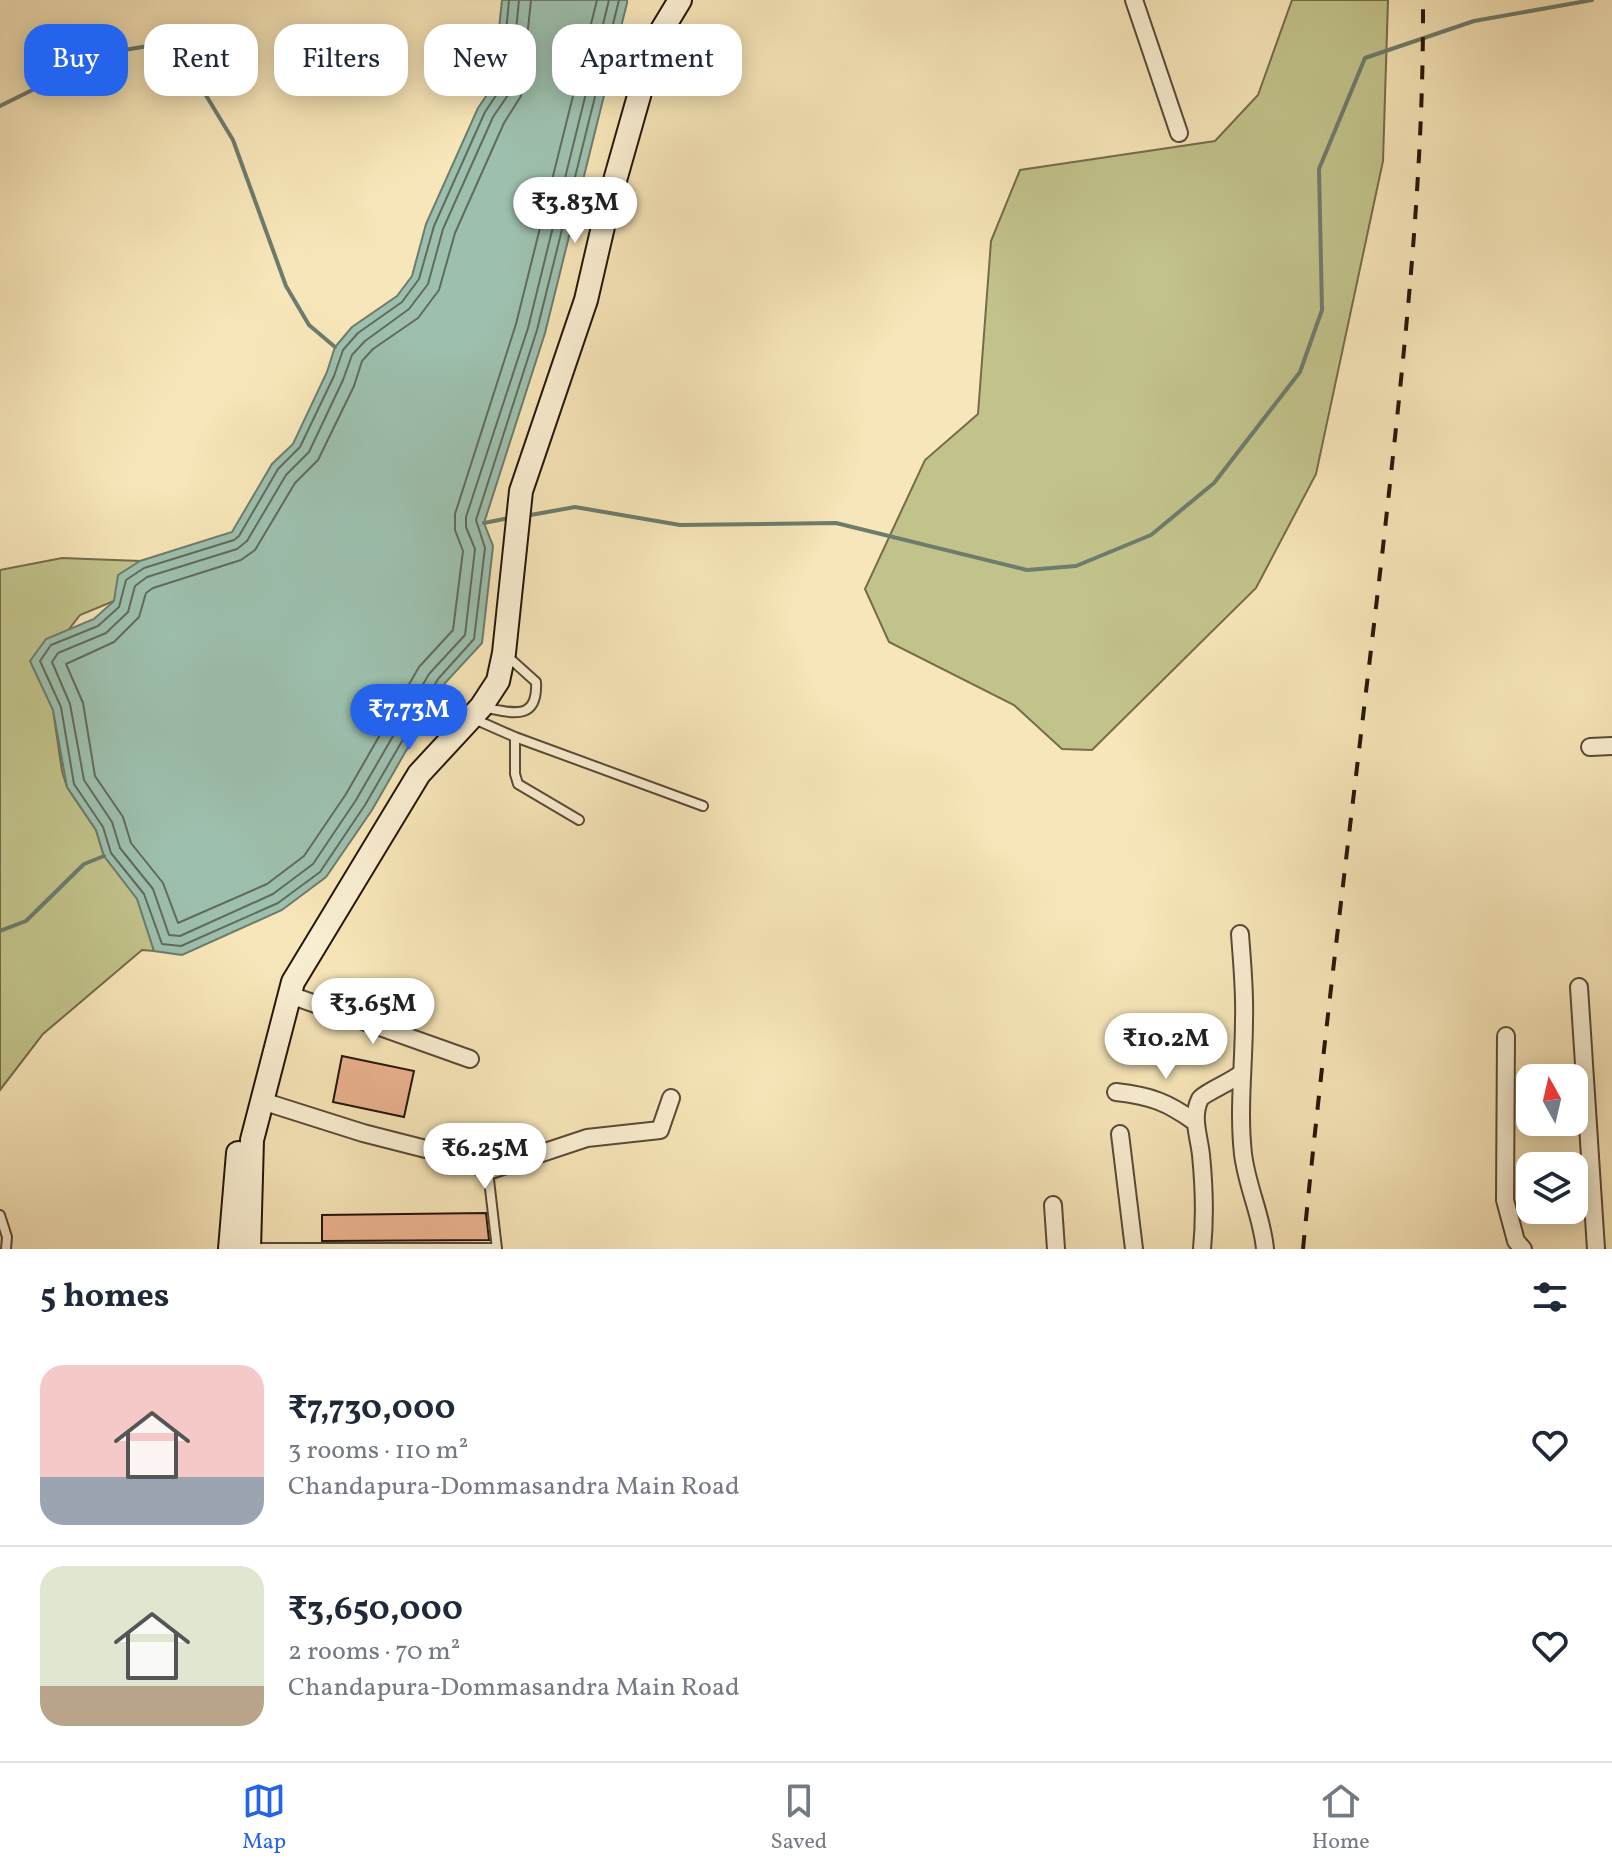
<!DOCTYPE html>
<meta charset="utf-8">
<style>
:root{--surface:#fff;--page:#f2f2f3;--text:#1f2937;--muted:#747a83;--line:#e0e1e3;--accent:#2563eb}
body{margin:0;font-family:Vollkorn,serif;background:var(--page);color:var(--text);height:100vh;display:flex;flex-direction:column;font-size:30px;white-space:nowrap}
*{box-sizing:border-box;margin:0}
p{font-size:26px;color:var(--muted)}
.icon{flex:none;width:44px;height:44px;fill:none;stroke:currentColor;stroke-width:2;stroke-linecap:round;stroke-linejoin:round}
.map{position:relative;height:1249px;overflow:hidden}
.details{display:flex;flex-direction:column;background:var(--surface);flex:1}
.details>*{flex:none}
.top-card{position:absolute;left:24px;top:24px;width:800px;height:72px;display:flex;gap:16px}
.needle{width:52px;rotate:352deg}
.buttons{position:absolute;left:1516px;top:1064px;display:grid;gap:16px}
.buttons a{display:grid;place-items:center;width:72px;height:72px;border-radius:16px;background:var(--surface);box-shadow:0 4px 20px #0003;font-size:40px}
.price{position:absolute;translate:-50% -68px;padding:0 18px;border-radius:28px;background:#fff;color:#222;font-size:26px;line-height:52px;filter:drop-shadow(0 2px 4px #0008)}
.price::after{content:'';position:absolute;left:50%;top:48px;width:24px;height:18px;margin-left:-12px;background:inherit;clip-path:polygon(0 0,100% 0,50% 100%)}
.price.on{background:var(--accent);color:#fff}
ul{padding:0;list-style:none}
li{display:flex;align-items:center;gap:24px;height:200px;padding:0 40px}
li+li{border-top:2px solid var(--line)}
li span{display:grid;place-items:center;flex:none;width:224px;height:160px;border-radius:24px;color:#555}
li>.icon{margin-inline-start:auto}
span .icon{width:96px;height:96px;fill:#fffc;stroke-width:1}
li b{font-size:34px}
h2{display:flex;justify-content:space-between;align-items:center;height:96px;padding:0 40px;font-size:34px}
.chip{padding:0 28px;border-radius:24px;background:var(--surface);box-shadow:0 4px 20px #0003;font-size:28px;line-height:72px}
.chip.on{background:var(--accent);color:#fff}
.tabs{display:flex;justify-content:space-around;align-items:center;height:112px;border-top:2px solid var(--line);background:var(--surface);font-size:22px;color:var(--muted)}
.tabs a{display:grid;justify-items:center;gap:4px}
.tabs .on{color:var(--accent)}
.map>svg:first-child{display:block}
.green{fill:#c2c38b;stroke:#746c4b;stroke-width:2}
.water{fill:#9dc0ae;stroke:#6d7c6d;stroke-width:2}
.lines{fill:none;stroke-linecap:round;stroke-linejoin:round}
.shore{stroke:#616b5c;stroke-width:2}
.stream{stroke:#6d7c6d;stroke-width:4}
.building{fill:#eab38f;stroke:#25160b;stroke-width:2}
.lane-casing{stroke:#5a4a36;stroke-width:12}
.street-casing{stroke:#5a4a36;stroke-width:20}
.secondary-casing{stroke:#25160b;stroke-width:26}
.lane{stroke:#faefd2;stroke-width:8}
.street{stroke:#faefd2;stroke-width:16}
.secondary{stroke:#faefd2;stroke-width:22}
.rail{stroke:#25160b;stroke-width:4;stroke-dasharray:14 14;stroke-linecap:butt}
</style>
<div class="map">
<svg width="1612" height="1249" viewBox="0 0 1612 1249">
<rect width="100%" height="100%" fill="#f7e6b9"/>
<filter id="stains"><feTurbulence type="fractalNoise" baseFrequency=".0025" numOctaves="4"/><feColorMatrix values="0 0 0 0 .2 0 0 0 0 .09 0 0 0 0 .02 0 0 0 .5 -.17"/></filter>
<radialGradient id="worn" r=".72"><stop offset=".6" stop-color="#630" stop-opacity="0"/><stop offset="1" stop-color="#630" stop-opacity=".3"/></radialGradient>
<!-- green -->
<path class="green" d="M1292 0H1388L1383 161 1316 474 1256 588 1092 750 1062 749 1014 705 889 642 865 589 925 460 978 414 991 241 1020 170 1215 141 1258 95Z
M62 558 140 561 114 601 80 615 70 628 53 710 62 771 67 787 96 830 104 856 143 896 154 951 142 950 43 1034 0 1090V570Z"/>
<!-- water -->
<path class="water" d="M502 0H627V3L545 333 484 523 493 546 482 643 445 683 372 810 326 877 282 910 182 955 154 951 137 899 104 856 96 830 67 787 53 710 30 661 46 639 94 619 114 601 118 575 140 561 232 532 272 464 293 444 327 372 335 347 352 327 397 296 412 276 426 224 478 108 493 86Z"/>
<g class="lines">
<!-- shore -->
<path class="shore" d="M509 0 501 88 485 112 434 226 419 279 402 302 358 333 343 350 334 376 300 447 278 469 239 536 234 540 144 568 126 580 119 607 98 626 51 645 40 661 61 707 74 784 103 827 111 853 144 894 162 944 181 946 278 903 320 872 365 805 438 679 474 639 485 548 476 520 537 330 619 0
M519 0 510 92 493 117 443 229 428 284 409 309 365 341 352 355 343 380 309 452 286 475 247 541 237 549 147 577 135 586 128 612 106 633 58 653 52 662 70 704 84 780 112 822 120 848 153 889 169 935 180 936 273 894 313 864 356 800 429 674 465 635 475 549 466 527V517L528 328 609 0
M531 0 521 96 504 123 455 233 439 290 418 318 373 349 362 361 354 386 318 460 295 483 255 550 241 560 153 588 146 593 139 617 114 642 66 664 83 703 95 776 123 817 131 843 163 883 178 923 267 884 304 856 346 794 419 667 453 630 463 551 455 530V514L516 324 597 0"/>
<!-- stream -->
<path class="stream" d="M0 106 107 53 148 46 181 54 233 140 286 286 309 325 335 347
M525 516 575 507 680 525 836 523 1027 570 1076 566 1151 535 1214 483 1300 372 1322 310 1319 169 1365 58 1474 21 1592 0
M484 523 509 518
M0 931 26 921 84 864 104 856"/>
</g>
<!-- building -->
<path class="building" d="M342 1056 414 1071 404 1117 333 1102Z
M486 1213 489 1240 322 1241V1215Z"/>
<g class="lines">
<defs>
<path id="lane" d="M486 708C513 713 538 721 536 682L506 655
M472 718 515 737 703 806
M515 737V774L518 784 579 820
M488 1171 497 1249
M0 1215 7 1237 6 1249
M250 1248H497"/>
<path id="street" d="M1134 0 1179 133
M1590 747 1612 746
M1240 934C1242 962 1245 991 1244 1019 1244 1064 1238 1109 1243 1154 1247 1187 1262 1216 1265 1249
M1579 987 1596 1249
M290 995 470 1059
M1506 1036 1505 1200 1516 1241 1523 1249
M1116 1092C1151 1096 1167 1102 1195 1122
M262 1101 363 1133 465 1159 488 1171 587 1138 660 1130 671 1098
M1120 1134 1134 1249
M1053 1205 1056 1249
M1202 1249C1205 1219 1204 1185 1201 1155 1199 1136 1191 1117 1200 1099 1204 1093 1231 1082 1242 1073"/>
<path id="secondary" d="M230 1249 238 1153
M249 1249 252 1140 293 982 419 774 481 707 498 681 504 653 521 491 586 300 608 205 654 43 680 0"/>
</defs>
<!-- lane casing -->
<use href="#lane" class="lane-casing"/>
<!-- street casing -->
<use href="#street" class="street-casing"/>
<!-- secondary casing -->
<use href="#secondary" class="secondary-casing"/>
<!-- lane -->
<use href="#lane" class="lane"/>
<!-- street -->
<use href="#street" class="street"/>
<!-- secondary -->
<use href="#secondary" class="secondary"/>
<!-- rail -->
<path class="rail" d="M1303 1249C1326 1015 1356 781 1383 547 1403 365 1424 183 1423 0"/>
</g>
<rect width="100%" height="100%" filter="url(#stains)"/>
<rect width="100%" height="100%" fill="url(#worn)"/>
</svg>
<div class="buttons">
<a><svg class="needle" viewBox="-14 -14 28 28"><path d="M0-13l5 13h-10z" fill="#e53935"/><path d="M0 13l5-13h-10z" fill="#747a83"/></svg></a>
<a><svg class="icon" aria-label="layers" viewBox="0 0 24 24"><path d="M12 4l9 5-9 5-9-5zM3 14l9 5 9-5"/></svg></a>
</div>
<b class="price" style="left:575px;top:245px">₹3.83M</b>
<b class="price on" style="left:409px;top:752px">₹7.73M</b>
<b class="price" style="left:373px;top:1046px">₹3.65M</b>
<b class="price" style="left:1166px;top:1081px">₹10.2M</b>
<b class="price" style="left:485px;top:1191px">₹6.25M</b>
<div class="top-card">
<a class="chip on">Buy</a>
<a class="chip">Rent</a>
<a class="chip">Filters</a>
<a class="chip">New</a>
<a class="chip">Apartment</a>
</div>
</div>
<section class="details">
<h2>5 homes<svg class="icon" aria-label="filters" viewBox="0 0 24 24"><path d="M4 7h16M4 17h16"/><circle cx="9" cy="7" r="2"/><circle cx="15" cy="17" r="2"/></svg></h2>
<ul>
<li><span style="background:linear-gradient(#f6c9c9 70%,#9aa5b1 0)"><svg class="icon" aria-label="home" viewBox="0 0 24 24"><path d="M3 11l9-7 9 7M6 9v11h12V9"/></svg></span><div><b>₹7,730,000</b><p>3 rooms · 110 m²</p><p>Chandapura-Dommasandra Main Road</p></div><svg class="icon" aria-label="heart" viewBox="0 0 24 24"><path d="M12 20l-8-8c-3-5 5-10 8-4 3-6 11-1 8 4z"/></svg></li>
<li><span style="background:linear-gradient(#dfe7d0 75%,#b9a48a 0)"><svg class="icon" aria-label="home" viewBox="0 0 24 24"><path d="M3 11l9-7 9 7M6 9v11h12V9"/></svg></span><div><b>₹3,650,000</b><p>2 rooms · 70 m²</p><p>Chandapura-Dommasandra Main Road</p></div><svg class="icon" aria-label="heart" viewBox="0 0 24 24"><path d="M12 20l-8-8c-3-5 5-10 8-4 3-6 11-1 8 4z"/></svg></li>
</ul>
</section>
<nav class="tabs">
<a class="on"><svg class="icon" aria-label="map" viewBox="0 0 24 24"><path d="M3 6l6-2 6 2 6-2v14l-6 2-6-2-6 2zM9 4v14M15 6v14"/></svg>Map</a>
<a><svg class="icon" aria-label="saved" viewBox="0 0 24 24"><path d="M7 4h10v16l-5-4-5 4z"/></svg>Saved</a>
<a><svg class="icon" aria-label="home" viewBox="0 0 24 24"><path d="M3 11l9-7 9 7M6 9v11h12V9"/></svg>Home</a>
</nav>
